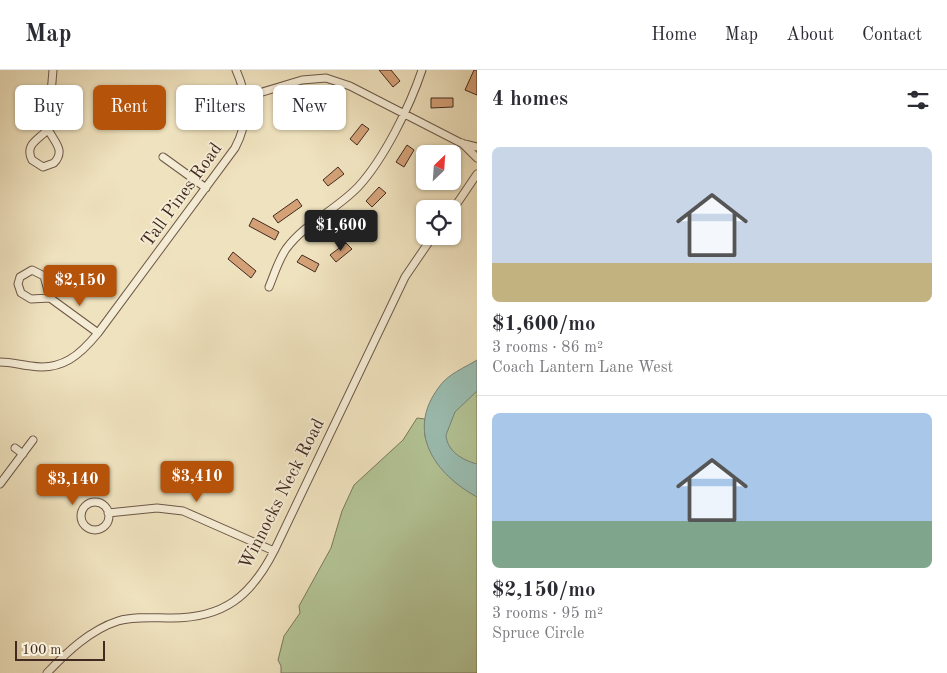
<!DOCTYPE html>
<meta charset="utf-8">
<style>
:root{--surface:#fff;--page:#f2f2f3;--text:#2b2b33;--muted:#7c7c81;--line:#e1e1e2;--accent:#b45309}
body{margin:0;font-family:"Old Standard TT",serif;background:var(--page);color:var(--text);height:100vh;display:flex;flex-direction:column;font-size:19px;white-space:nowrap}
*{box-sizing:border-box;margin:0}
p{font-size:16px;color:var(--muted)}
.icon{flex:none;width:28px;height:28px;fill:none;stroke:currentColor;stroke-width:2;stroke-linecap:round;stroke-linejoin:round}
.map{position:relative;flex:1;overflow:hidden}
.side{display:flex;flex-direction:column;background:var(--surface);width:470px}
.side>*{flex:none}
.hud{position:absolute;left:15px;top:15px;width:386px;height:45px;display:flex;gap:10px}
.needle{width:32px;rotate:25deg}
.controls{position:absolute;left:416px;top:75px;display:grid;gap:10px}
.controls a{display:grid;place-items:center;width:45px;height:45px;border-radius:8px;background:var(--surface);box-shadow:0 1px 4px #0004;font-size:25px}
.scale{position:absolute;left:15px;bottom:12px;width:90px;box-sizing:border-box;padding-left:5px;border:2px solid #422a21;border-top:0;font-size:14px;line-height:18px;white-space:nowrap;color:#422a21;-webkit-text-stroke:4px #f5ecd5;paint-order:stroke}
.price{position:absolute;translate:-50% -42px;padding:0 11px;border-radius:5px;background:var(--accent);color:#fff;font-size:16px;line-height:32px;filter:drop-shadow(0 1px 2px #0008)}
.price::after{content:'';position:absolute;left:50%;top:30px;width:15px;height:11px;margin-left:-8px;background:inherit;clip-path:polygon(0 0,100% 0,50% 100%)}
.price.active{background:#222;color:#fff}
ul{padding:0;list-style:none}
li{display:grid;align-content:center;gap:10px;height:265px;padding:0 15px}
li+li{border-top:1px solid var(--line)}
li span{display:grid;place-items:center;height:155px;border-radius:8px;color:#555}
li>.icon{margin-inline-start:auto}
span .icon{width:90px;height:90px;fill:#fffc;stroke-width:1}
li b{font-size:21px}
h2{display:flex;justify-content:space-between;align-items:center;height:60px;padding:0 15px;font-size:21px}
.tag{padding:0 18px;border-radius:8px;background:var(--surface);box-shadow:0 1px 4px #0004;font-size:18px;line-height:45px}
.tag.active{background:var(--accent);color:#fff}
header{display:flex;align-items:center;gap:30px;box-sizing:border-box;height:70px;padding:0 25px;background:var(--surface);border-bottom:1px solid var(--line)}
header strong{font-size:24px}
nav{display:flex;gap:28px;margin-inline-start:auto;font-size:18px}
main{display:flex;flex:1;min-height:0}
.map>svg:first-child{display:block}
.green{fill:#b3c496;stroke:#7a775c}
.water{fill:#9abeb2;stroke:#778378}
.building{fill:#d4a177;stroke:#422a21}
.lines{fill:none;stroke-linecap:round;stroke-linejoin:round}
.street-casing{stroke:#6d5848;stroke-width:9}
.street{stroke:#f5ecd5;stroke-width:7}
.labels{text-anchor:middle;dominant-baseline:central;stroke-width:4;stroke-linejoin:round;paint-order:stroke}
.street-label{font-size:18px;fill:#422a21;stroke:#f5ecd5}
</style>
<header>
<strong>Map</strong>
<nav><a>Home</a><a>Map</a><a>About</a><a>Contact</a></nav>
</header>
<main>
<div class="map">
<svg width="477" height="603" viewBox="0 0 477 603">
<rect width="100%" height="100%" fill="#efe2be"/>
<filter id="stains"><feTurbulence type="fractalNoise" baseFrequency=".004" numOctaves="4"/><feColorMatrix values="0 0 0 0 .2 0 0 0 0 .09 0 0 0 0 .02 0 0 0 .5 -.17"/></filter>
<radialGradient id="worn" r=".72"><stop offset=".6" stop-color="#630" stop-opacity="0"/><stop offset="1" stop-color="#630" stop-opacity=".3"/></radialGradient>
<!-- green -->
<path class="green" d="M477 319V396C470 393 461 390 455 386 425 365 461 334 477 319Z
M417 348 425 349V367L477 424V603H281V596L278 590 284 566 300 543 299 536 331 478 342 441 354 415 403 370Z"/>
<!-- water -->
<path class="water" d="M477 290V321L455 342 446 365C447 381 462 390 477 394V427C435 404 405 362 439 317 448 304 464 298 477 290Z"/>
<!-- building -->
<path class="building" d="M379 0H391L400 11 393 17Z
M474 0H477V25L465 20Z
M431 28H453V37L431 38Z
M362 54 369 59 357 75 350 69Z
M407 75 414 80 404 97 396 92Z
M338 97 344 104 328 116 323 110Z
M379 117 386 123 372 137 366 131Z
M297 129 302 136 278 153 273 146Z
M358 141 364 160 356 163 350 144Z
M253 148 279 162 275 170 249 156Z
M346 173 352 179 336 192 330 185Z
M233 182 256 201 251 208 228 189Z
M302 185 319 194 315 202 297 192Z"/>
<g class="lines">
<defs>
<path id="street" d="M246 27 302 10 326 8 350 16 461 73 477 77
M48 59C54 72 66 80 54 93L43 97 32 90C24 74 39 70 48 59Z
M48 59 53 0
M462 73 477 88
M163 87 206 118
M452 141 477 104
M32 200 44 206 50 228 31 229 21 223 18 214 20 207Z
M269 217C274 205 278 191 286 179 305 153 336 140 358 117 384 89 410 36 422 0
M50 228 98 263
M0 292C11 292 21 295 31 296 62 301 80 285 98 263L235 78C249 52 248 26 236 0
M15 378 23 384
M0 414 33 370
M81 446a14 14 0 1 1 28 0a14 14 0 1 1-28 0Z
M108 443 157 438 183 441 274 481
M47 603C67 582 90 560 118 551 135 546 154 548 172 548 224 548 251 526 274 481L405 207 433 166"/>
</defs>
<!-- street casing -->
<use href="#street" class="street-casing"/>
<!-- street -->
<use href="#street" class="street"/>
</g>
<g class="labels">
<!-- street labels -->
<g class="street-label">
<text transform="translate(182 125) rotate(-54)">Tall Pines Road</text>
<text transform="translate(282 424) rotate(-63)">Winnocks Neck Road</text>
</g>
</g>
<rect width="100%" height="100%" filter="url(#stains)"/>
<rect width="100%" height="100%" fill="url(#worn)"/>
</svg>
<div class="controls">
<a><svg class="needle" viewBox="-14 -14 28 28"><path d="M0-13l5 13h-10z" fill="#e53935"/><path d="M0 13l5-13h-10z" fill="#7c7c81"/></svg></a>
<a><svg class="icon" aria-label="locate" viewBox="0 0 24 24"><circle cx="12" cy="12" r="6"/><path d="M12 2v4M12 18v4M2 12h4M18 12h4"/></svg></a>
</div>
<div class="scale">100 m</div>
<b class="price active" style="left:341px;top:182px">$1,600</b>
<b class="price" style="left:80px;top:237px">$2,150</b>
<b class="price" style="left:197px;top:433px">$3,410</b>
<b class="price" style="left:73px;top:436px">$3,140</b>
<div class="hud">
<a class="tag">Buy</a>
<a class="tag active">Rent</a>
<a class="tag">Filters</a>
<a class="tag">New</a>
</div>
</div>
<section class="side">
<h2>4 homes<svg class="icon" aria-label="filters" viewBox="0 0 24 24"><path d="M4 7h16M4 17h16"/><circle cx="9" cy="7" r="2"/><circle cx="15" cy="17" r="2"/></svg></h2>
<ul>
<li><span style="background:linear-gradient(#c9d6e8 75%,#c2b280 0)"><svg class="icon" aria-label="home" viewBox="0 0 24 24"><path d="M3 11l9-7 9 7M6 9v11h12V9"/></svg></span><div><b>$1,600/mo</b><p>3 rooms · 86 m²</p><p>Coach Lantern Lane West</p></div></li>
<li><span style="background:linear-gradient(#a9c7e8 70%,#7fa58c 0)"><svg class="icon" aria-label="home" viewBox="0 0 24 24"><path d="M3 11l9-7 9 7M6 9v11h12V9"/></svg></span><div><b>$2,150/mo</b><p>3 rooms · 95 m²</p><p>Spruce Circle</p></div></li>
</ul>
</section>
</main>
